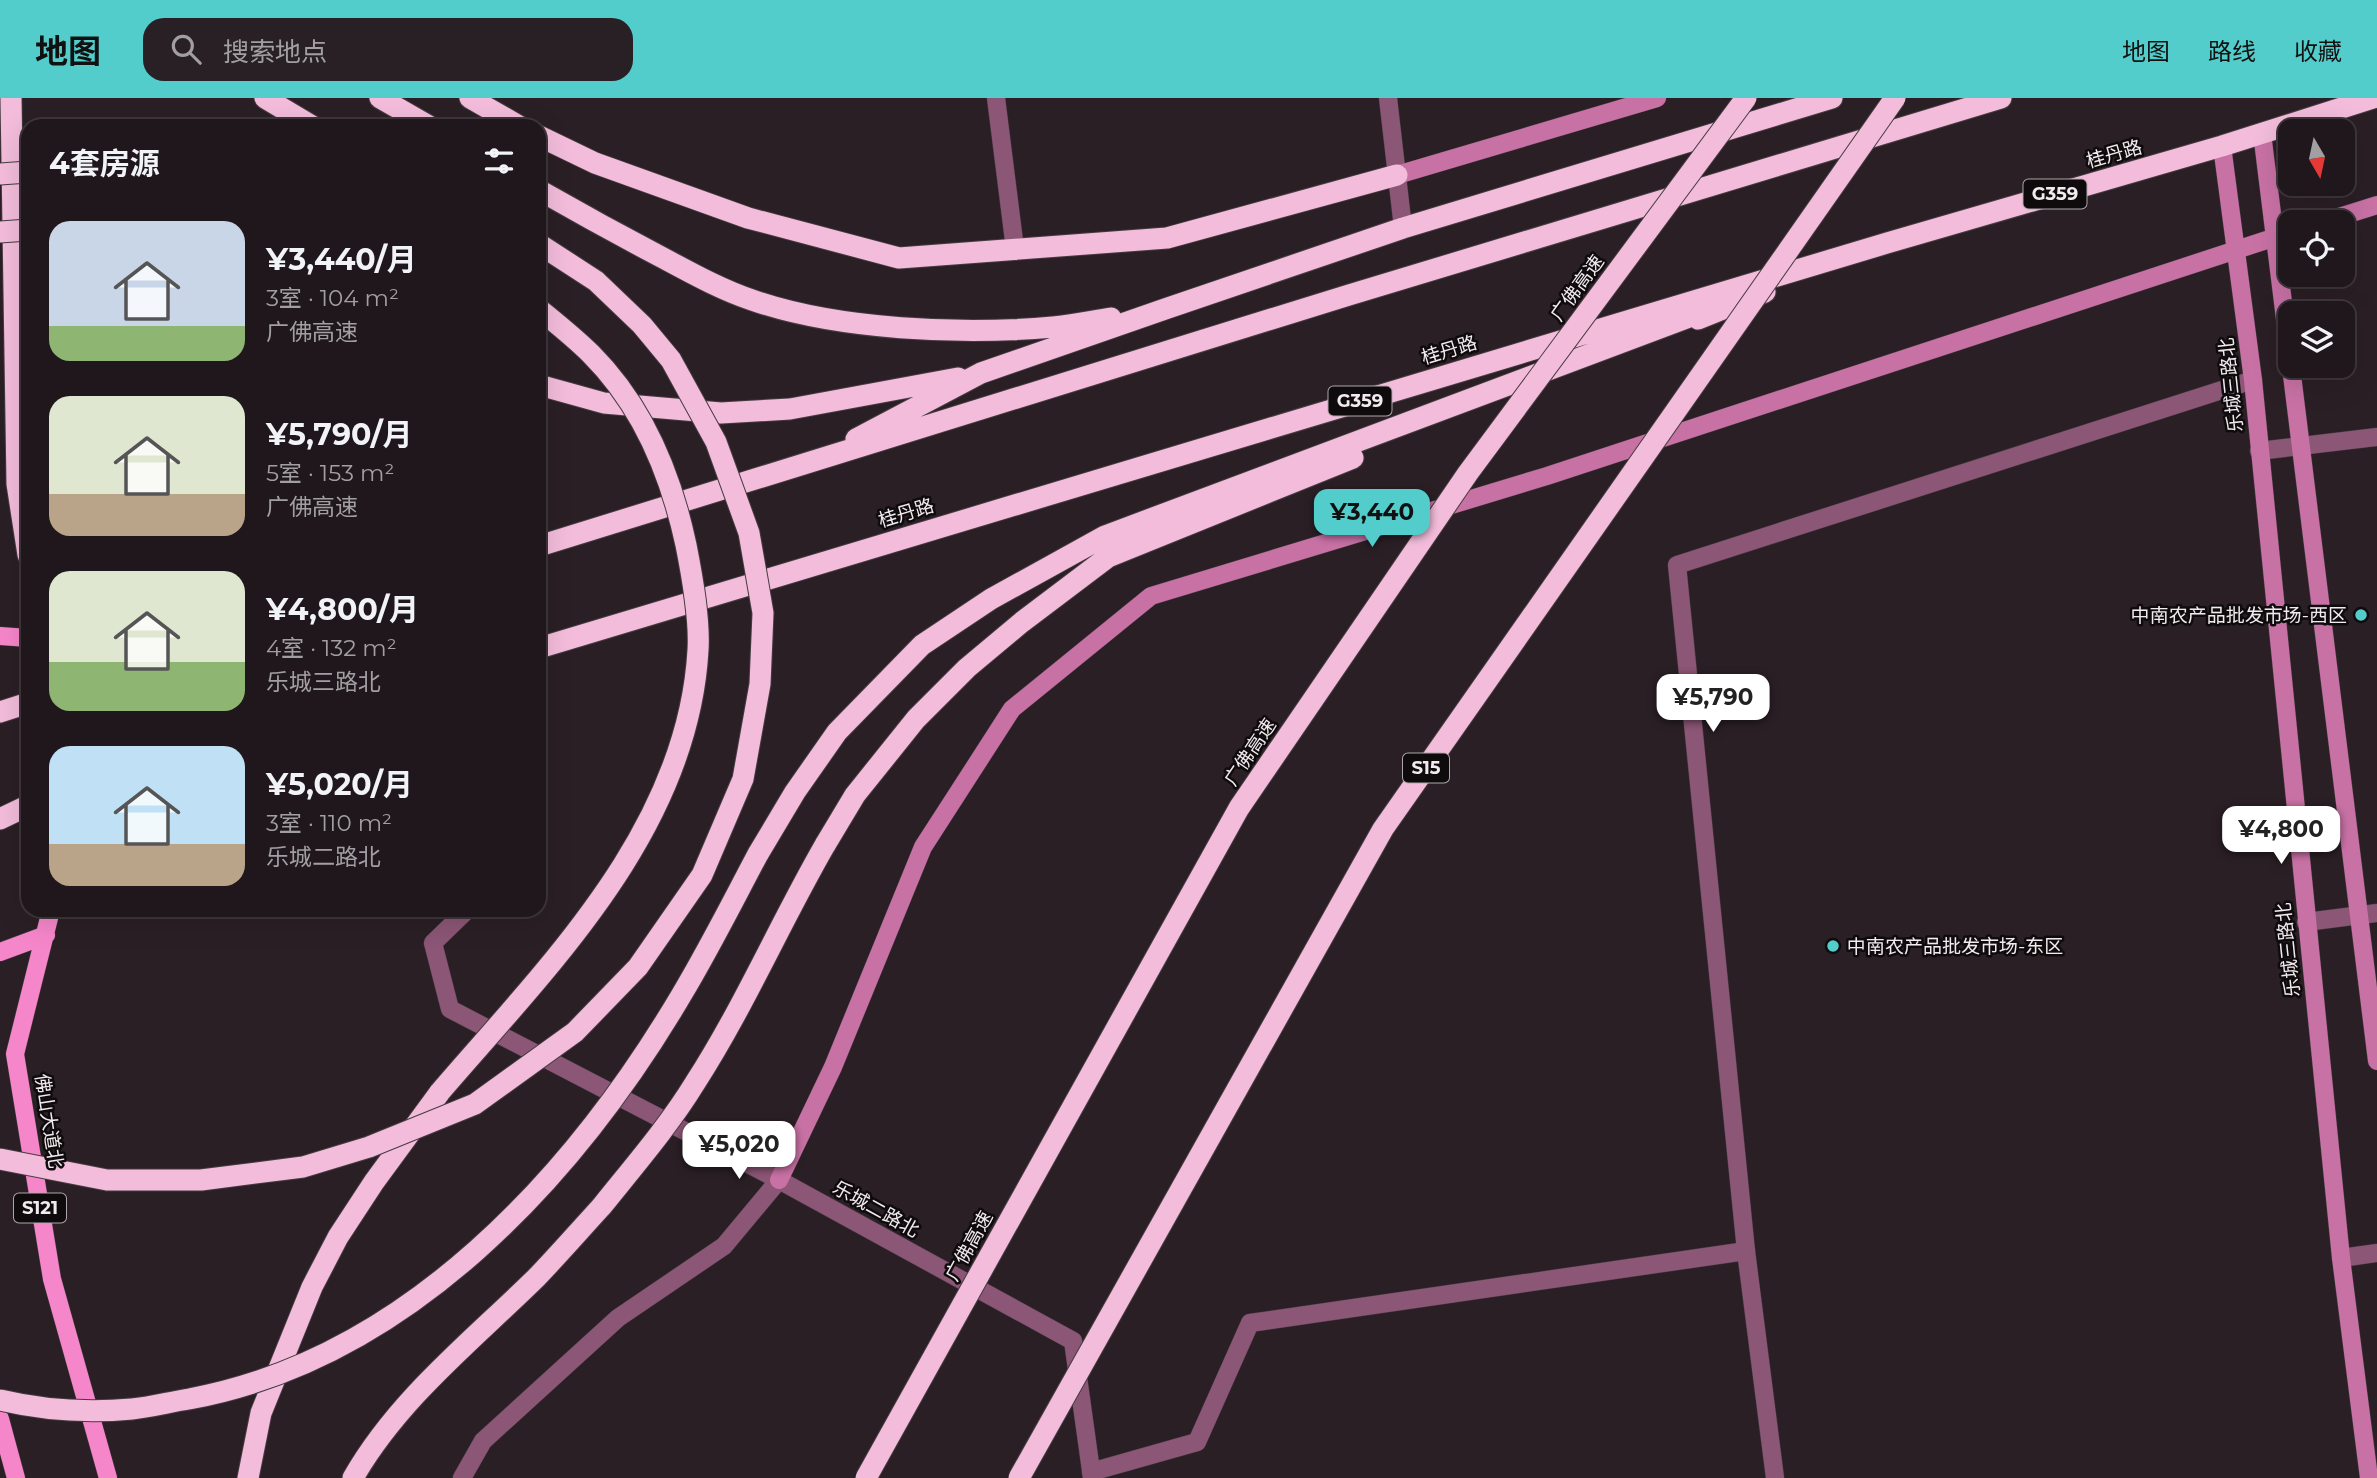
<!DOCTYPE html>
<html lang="zh">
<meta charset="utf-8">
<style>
:root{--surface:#20171c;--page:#282025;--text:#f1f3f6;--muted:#a29fa3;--line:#3d363b;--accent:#53cdcb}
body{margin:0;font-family:Montserrat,"Noto Sans SC",sans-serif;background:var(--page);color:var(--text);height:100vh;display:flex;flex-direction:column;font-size:26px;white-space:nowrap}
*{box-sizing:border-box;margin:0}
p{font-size:23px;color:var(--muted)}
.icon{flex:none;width:38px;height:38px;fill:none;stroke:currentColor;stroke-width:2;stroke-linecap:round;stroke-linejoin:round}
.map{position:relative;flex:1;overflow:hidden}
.drawer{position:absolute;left:21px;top:21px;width:525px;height:798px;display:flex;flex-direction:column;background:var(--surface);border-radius:21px;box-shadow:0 7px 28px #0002,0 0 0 2px var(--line)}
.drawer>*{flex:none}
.needle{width:46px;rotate:171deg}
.fabs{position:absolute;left:2278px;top:21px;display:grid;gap:14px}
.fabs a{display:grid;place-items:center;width:77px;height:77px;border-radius:14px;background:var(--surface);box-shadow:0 7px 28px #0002,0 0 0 2px var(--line);font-size:35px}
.price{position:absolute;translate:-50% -60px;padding:0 16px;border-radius:14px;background:#fff;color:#222;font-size:23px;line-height:46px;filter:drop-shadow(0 2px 4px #0008)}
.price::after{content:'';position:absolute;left:50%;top:42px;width:21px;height:16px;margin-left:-10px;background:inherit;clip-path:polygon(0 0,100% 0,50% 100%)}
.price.selected{background:var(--accent);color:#111}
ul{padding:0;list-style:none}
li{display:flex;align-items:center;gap:21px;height:175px;padding:0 28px}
li span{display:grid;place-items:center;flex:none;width:196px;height:140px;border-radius:21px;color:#555}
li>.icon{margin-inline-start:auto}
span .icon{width:84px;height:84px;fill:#fffc;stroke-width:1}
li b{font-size:30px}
h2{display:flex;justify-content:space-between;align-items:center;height:84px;padding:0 28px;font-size:30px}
header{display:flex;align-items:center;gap:42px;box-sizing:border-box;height:98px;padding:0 35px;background:var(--accent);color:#111}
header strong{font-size:33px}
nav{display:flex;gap:38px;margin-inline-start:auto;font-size:24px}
.search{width:490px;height:63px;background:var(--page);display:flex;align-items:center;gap:18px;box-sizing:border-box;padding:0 24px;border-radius:21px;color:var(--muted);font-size:26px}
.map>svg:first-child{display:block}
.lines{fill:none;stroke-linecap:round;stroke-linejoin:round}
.lane-casing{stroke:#463b41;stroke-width:19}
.street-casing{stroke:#463b41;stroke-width:19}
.secondary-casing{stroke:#463b41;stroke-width:19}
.primary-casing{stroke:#463b41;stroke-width:19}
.highway-casing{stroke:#463b41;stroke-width:23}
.lane{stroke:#8c5676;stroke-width:18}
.street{stroke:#8c5676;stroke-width:18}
.secondary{stroke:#c871a5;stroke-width:18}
.primary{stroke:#f686ca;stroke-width:18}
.highway{stroke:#f2bcda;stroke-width:21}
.highway-bridge-casing{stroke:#463b41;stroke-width:23;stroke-linecap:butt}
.highway-bridge{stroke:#f2bcda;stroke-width:21}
.poi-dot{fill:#53cdcb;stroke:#0f0b0d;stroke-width:2.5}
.labels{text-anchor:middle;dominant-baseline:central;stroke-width:5;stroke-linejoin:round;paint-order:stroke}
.shield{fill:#0f0b0d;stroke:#ada7aa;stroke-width:2}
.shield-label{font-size:18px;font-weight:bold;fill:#f1eaee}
.street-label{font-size:19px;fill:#f1eaee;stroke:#0f0b0d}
.poi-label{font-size:19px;fill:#f1eaee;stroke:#0f0b0d;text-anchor:end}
</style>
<header>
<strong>地图</strong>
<div class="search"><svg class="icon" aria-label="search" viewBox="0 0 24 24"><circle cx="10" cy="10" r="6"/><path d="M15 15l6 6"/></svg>搜索地点</div>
<nav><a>地图</a><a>路线</a><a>收藏</a></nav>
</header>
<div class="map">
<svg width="2377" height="1380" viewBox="0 0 2377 1380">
<rect width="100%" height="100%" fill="#2a1f25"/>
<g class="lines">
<defs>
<path id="lane" d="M1388 0 1403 130
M2341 1160 2377 1155
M1091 1374 1197 1344 1250 1225 1746 1153
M462 1380 483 1343 618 1220 724 1148 779 1082"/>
<path id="street" d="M996 0 1015 151
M488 28 498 17
M2259 353 2377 339
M467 812 433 845 450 911 779 1082 1073 1243 1092 1380
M2306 824 2377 815
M1775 1380 1746 1153 1677 467 2253 282"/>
<path id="secondary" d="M2262 35 2377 963
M2222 48 2253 282 2341 1160 2369 1380
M1397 77 1657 0
M2323 124 2377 107
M779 1082 833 969 923 749 1012 611 1151 498 1547 378 2291 134"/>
<path id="primary" d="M0 538 28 540
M51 812 15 956 52 1181 108 1380
M0 854 46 837
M0 1321 16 1380"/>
<path id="highway" d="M11 0 17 386 28 457
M265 0 312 28
M380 0 429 28
M470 0 519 28
M539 38 595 65 748 120 899 160 1167 140 1397 77
M539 92C581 116 623 139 665 161 693 176 722 192 752 202 838 232 962 237 1053 229 1072 227 1092 223 1111 220
M1698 221 1765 194
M539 287 604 305 721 315 790 311 958 280
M856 341 981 275 1165 211 1403 130 1832 0
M539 448 1349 197 2001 0
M539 550 1887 145 2222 48 2373 0
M0 614 28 605
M0 721 27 708
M825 747 855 697 916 621 967 570 1022 524 1108 459 1353 360
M758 756 795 694 837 634 922 547 991 501 1105 438 1708 212
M248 1380 261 1315 312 1189 338 1139 374 1084 440 994
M353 1380C398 1301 473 1242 537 1179 559 1156 580 1132 602 1108"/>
</defs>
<!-- lane casing -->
<use href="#lane" class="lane-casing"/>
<!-- street casing -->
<use href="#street" class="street-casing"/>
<!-- secondary casing -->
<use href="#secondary" class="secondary-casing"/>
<!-- primary casing -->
<use href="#primary" class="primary-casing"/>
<!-- highway casing -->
<use href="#highway" class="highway-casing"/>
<!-- lane -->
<use href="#lane" class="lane"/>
<!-- street -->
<use href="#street" class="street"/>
<!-- secondary -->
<use href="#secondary" class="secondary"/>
<!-- primary -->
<use href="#primary" class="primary"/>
<!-- highway -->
<use href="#highway" class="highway"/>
<defs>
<path id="highway-bridge" d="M0 76 28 74
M0 134 28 132
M440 994C550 866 688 731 698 552 700 521 692 477 686 447 671 377 642 307 591 256 575 240 556 225 539 211
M0 1061 107 1082H201L303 1069 369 1049 475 1006 575 934 638 869 702 777 743 681 760 586 763 515 749 435 716 344 671 262 642 227 596 183 539 146
M602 1108C634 1068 668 1029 695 985 744 909 780 825 825 747
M0 1302C42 1312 88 1315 132 1311 151 1309 170 1304 189 1301 407 1261 574 1079 682 896 709 851 733 803 758 756
M866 1380 1239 710 1468 375 1746 0
M1019 1380 1383 731 1895 0"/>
</defs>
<!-- highway-bridge casing -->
<use href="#highway-bridge" class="highway-bridge-casing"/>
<!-- highway-bridge -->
<use href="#highway-bridge" class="highway-bridge"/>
</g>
<!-- markers -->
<g class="poi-dot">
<circle cx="2361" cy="517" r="7"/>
<circle cx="1833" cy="848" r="7"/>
</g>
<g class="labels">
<!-- shield labels -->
<g class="shield">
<rect x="2023.5" y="81.5" width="63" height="29" rx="5"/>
<rect x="1328.5" y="288.5" width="63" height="29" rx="5"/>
<rect x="1403" y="655.5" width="46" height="29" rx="5"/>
<rect x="14" y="1095.5" width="52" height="29" rx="5"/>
</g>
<g class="shield-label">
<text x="2055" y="96">G359</text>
<text x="1360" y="303">G359</text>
<text x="1426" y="670">S15</text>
<text x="40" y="1110">S121</text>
</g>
<!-- street labels -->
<g class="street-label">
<text transform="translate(2114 56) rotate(-16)">桂丹路</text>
<text transform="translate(1577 190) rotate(-54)">广佛高速</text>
<text transform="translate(1449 252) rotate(-17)">桂丹路</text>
<text transform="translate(2231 287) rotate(-96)">乐城三路北</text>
<text transform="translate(906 415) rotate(-17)">桂丹路</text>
<text transform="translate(1250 654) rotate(-56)">广佛高速</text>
<text transform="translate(2288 852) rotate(-96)">乐城三路北</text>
<text transform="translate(49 1023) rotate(81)">佛山大道北</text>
<text transform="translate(876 1111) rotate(29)">乐城二路北</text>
<text transform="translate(969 1148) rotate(-61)">广佛高速</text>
</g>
<!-- poi labels -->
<g class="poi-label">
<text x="2347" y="517">中南农产品批发市场-西区</text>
<text x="1847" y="848" text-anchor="start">中南农产品批发市场-东区</text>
</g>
</g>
</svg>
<div class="fabs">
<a><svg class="needle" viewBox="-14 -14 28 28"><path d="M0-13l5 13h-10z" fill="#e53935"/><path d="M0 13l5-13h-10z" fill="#a29fa3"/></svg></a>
<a><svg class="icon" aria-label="locate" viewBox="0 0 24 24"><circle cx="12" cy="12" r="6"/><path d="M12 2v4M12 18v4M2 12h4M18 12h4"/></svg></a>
<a><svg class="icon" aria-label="layers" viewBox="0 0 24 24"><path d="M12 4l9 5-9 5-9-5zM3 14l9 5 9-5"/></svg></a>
</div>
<b class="price selected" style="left:1372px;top:451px">¥3,440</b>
<b class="price" style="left:1713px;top:636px">¥5,790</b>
<b class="price" style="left:2281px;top:768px">¥4,800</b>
<b class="price" style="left:739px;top:1083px">¥5,020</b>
<section class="drawer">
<h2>4套房源<svg class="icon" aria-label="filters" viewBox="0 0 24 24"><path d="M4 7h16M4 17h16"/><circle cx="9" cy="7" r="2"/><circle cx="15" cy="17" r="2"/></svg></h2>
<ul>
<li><span style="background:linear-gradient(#c9d6e8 75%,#8fb573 0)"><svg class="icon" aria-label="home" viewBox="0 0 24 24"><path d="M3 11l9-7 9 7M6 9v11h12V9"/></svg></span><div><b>¥3,440/月</b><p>3室 · 104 m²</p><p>广佛高速</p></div></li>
<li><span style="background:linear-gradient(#dfe7d0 70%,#b9a48a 0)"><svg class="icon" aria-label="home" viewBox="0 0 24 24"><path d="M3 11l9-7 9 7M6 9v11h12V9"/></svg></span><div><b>¥5,790/月</b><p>5室 · 153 m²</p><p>广佛高速</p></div></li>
<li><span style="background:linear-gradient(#dfe7d0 65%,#8fb573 0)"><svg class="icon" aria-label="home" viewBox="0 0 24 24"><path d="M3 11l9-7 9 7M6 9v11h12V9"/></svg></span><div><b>¥4,800/月</b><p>4室 · 132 m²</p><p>乐城三路北</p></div></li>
<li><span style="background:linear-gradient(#bfe0f5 70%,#b9a48a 0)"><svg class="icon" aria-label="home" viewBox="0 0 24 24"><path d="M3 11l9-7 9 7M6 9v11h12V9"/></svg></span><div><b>¥5,020/月</b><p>3室 · 110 m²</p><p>乐城二路北</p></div></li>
</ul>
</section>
</div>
